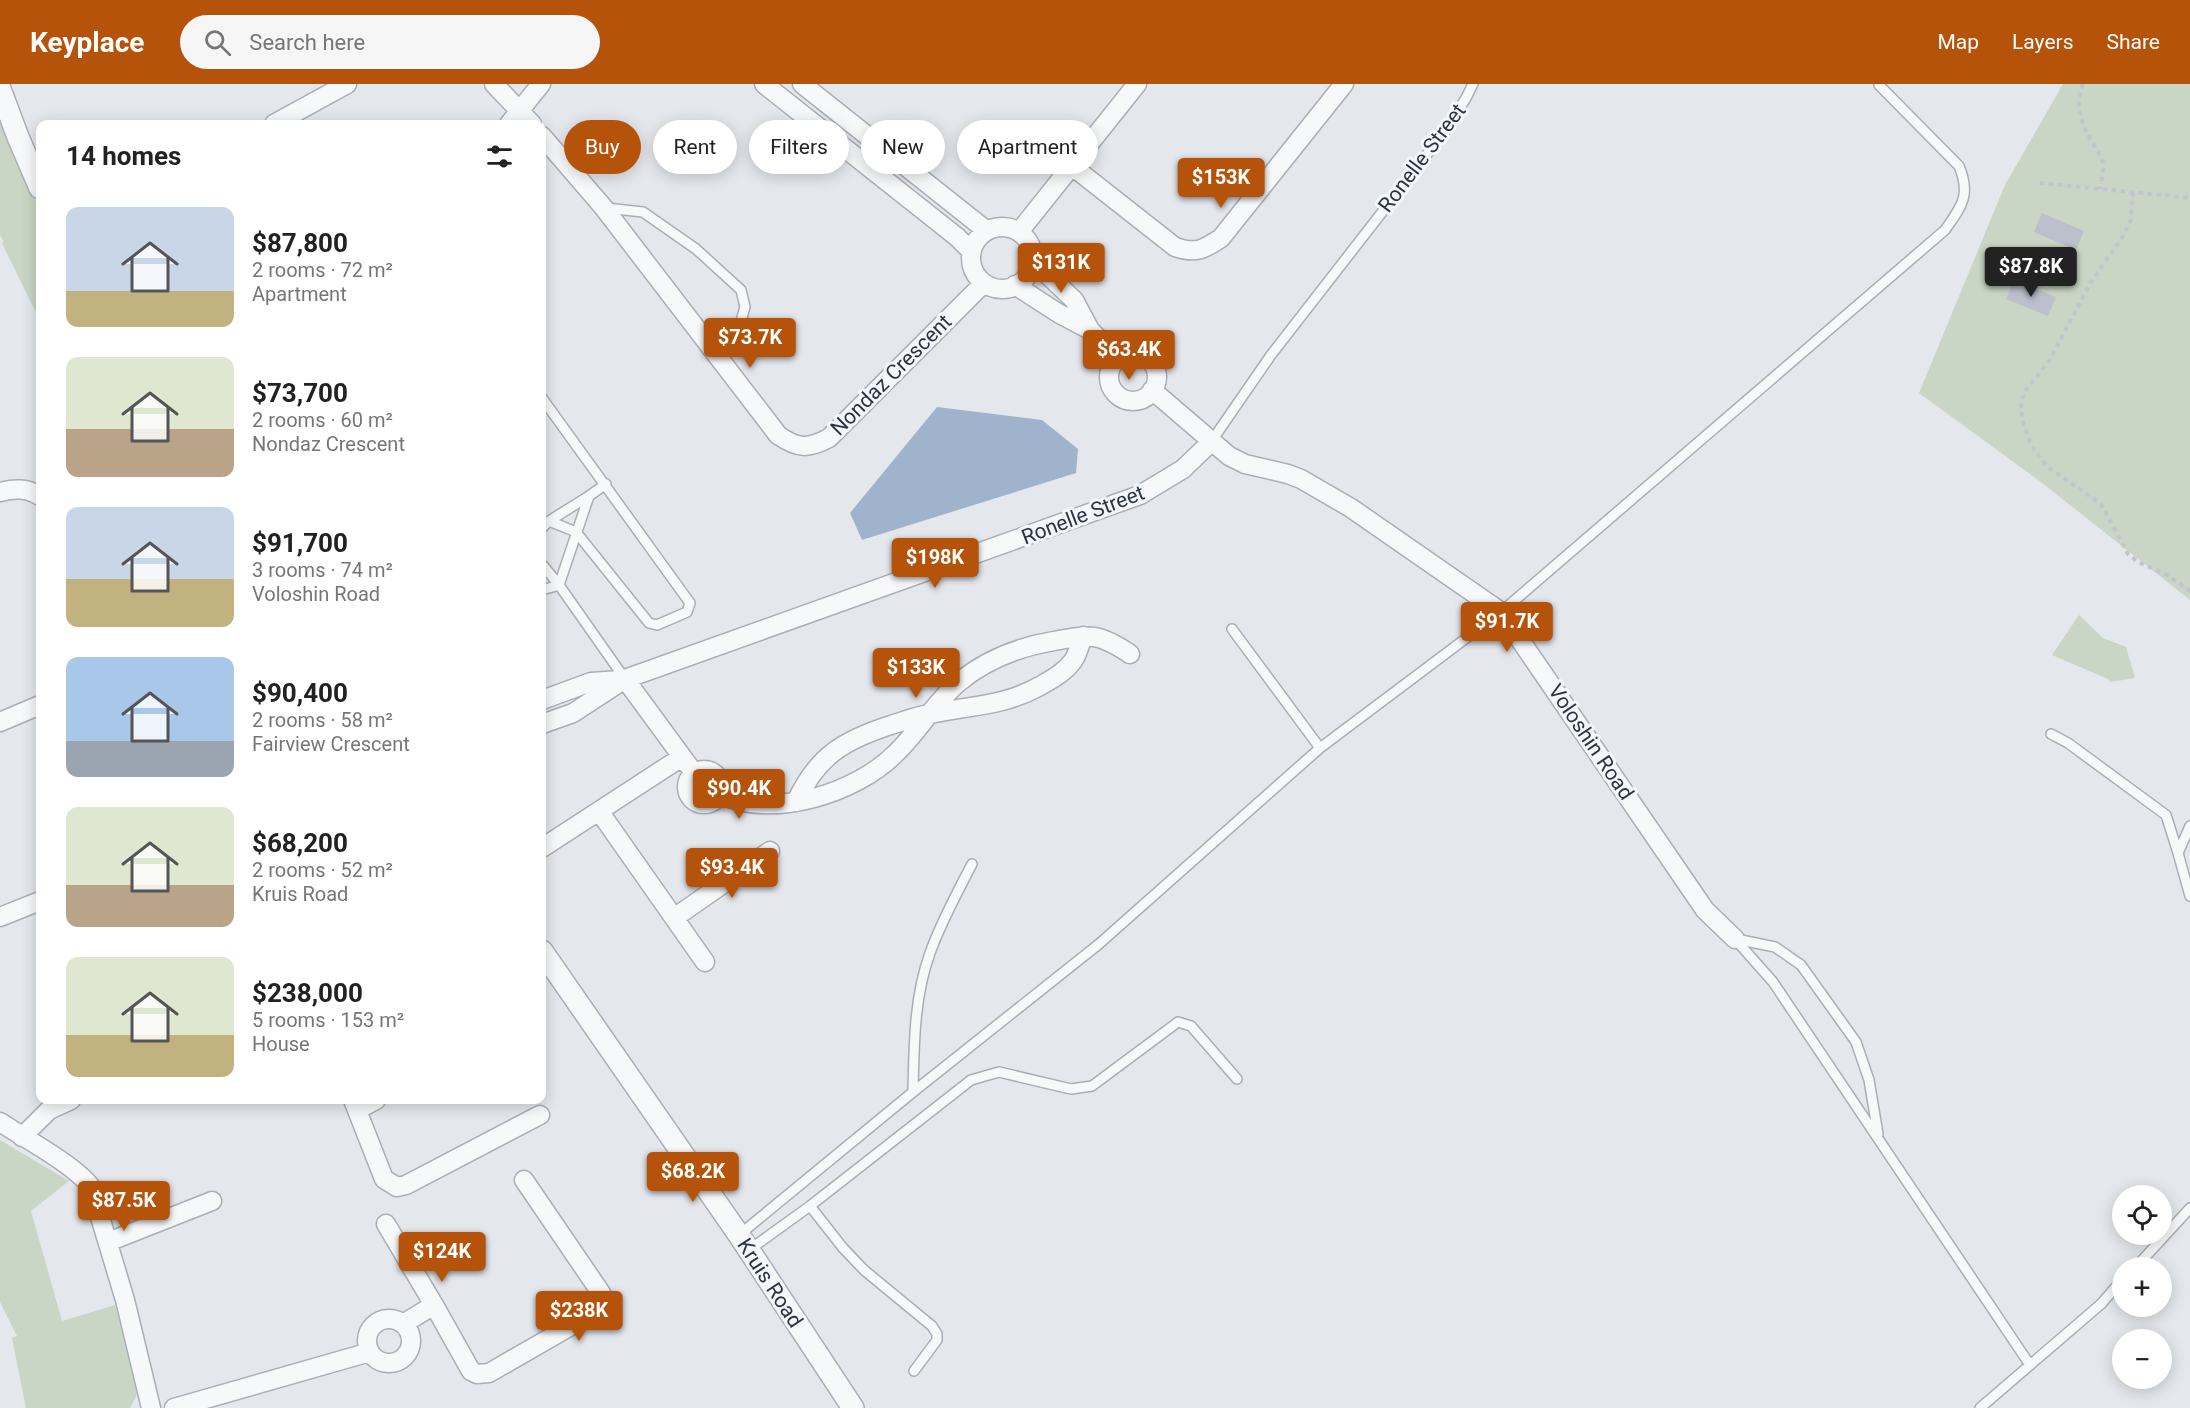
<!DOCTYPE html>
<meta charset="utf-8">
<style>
:root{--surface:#fff;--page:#f6f6f6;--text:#222;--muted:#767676;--accent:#b45309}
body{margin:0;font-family:Roboto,sans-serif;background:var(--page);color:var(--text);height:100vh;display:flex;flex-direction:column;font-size:22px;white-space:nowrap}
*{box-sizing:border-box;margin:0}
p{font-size:20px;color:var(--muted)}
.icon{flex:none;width:33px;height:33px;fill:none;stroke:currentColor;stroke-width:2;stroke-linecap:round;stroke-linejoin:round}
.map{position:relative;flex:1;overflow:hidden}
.panel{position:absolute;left:36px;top:36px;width:510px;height:984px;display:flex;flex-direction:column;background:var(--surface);border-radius:12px;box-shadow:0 3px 15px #0003}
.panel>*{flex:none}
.guide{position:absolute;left:564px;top:36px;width:570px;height:54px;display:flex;gap:12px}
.fabs{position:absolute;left:2112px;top:1101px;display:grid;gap:12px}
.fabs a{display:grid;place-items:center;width:60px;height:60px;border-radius:50%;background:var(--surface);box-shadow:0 3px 15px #0003;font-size:30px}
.price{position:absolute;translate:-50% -51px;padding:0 14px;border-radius:6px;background:var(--accent);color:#fff;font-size:20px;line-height:39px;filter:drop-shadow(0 2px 3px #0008)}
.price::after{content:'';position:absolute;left:50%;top:36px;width:18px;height:14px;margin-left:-9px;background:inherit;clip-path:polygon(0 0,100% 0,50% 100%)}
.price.selected{background:#222;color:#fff}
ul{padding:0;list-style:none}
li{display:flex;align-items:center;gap:18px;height:150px;padding:0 30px}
li span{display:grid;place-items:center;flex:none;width:168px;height:120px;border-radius:12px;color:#555}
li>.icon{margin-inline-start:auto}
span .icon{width:72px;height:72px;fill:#fffc;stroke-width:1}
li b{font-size:26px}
h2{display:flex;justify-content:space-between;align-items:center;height:72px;padding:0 30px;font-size:26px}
.chip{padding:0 21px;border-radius:27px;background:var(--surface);box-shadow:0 3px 15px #0003;font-size:21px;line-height:54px}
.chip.selected{background:var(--accent);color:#fff}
header{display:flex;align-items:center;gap:36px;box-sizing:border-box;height:84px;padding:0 30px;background:var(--accent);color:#fff}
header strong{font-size:28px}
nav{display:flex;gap:33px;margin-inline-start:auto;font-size:21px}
.search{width:420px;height:54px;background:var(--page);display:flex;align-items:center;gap:15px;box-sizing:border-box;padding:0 21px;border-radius:33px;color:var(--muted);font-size:22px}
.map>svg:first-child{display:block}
.green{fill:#c9d6c5}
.water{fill:#9fb4cc}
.building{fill:#bbc0ca}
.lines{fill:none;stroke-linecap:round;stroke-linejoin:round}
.service-casing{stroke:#a9aeb7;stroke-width:12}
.minor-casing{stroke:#a9aeb7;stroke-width:21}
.tertiary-casing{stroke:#a9aeb7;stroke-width:24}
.path{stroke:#c2c5cb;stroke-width:4;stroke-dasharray:4.5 4.5;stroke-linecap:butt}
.service{stroke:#f7f8fa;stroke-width:9}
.minor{stroke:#f7f8fa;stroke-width:18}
.tertiary{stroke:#f7f8fa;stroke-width:21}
.labels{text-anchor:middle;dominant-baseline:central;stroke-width:6;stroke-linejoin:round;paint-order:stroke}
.street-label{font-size:21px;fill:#2b3445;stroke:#f4f6f9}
</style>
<header>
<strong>Keyplace</strong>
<div class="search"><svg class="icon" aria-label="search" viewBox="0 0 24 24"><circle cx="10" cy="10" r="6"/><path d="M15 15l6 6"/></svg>Search here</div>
<nav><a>Map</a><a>Layers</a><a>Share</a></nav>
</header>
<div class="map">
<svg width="2190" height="1324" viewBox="0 0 2190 1324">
<rect width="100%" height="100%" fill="#e4e7ec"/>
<!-- green -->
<path class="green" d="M2063 0H2190V516L2041 398 1919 309 2005 101Z
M0 35 17 79 40 127V237L2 159 4 158 0 151Z
M2079 531 2103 554 2126 563 2135 594 2111 598 2108 595 2052 571Z
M0 1056 69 1097 31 1127 62 1237 115 1221 137 1306 136 1313 130 1324H26L12 1254 17 1252 0 1218Z"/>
<!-- water -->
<path class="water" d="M937 323 1042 336 1078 365 1076 389 862 456 850 429Z"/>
<!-- building -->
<path class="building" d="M2042 129 2084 147 2076 166 2034 148Z
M2014 196 2056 213 2048 232 2006 215Z"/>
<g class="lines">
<defs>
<path id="service" d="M606 124 643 128 696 165 741 206 745 223 741 237 715 269
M542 314 690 519 687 528 657 541 649 539 576 448 549 437
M1211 358 1271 271 1446 46 1466 14 1473 0
M542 444 549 437 589 412
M542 480 559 501 625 595
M559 501 589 412 606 400
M542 506 559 501
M2051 650 2068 659 2166 731 2178 769
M1320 664 1501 528 1945 146C1962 122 1971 111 1959 82L1879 1
M2190 742 2178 769 2190 812
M1735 855 1773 898 2030 1281
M1736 855 1775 863 1801 881 1856 958 1869 996 1878 1050
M913 1008C914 961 914 913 930 869 941 838 957 809 972 780
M810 1122 843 1164 864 1186 932 1242 937 1250V1256L914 1287
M739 1151 913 1008 1099 860 1320 664 1232 545
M749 1166 810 1122 971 996 999 988 1071 1005 1092 1002 1178 938 1191 942 1237 995
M2135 1184 2190 1124
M1980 1324 2101 1220 2122 1196"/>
<path id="minor" d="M494 0 532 40
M764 0 957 153 971 167
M802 0 987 147
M274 40 347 0
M509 40 541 0
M542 52 604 124 778 351C798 365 808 365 829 354L984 199
M1072 82 1175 163C1196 170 1203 166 1221 154L1344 0
M971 174a31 31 0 1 1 62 0a31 31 0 1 1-62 0Z
M1019 148 1137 0
M1033 177 1074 216 1090 246 1118 274
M1015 201 1058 229 1090 246
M1109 293a24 24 0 1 1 48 0a24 24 0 1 1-48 0Z
M1152 306 1229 372 1245 380 1288 390 1301 395 1351 424 1501 528 1705 826 1735 855
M0 408C15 404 27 404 40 412
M625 595 694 689
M542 616 591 598 620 596
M0 638 40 621
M542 640 573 629 625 595 1140 411 1183 385 1211 358
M687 703a17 17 0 1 1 34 0a17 17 0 1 1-34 0Z
M720 710C772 736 857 709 896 669 919 647 935 618 959 598 987 575 1018 563 1054 557 1090 550 1099 549 1130 570
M796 718C817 672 844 656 891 641 904 637 917 632 930 630 970 621 1002 623 1040 602 1052 595 1064 589 1073 577 1078 570 1080 560 1083 552
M599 727 705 878
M542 764 682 673
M0 833 40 817
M674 834 770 767
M353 1016 384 1095 397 1103 406 1101 540 1031
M357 1026 376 1016
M0 1038C24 1054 75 1081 91 1103L125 1216 151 1324
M22 1053 49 1026 71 1016
M386 1140 434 1221 403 1240
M108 1158 212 1117
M434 1221 471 1287 477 1290 489 1289 595 1228 600 1221 601 1209 524 1096
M367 1257a22 22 0 1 1 44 0a22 22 0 1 1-44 0Z
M174 1324 370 1268"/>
<path id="tertiary" d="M0 5 18 53 40 104
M542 867 739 1151 853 1324"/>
</defs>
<!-- service casing -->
<use href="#service" class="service-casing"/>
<!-- minor casing -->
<use href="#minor" class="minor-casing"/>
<!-- tertiary casing -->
<use href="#tertiary" class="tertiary-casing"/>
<!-- path -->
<path class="path" d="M2083 0C2073 24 2083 42 2095 63 2099 69 2103 74 2103 81 2104 88 2101 98 2100 105
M2040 99 2190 114
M2133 108 2131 135 2124 151 2091 198 2049 277 2025 307 2021 318 2022 335 2030 358 2036 369 2048 383 2101 420 2128 470 2138 478 2167 491 2190 507"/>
<!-- service -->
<use href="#service" class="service"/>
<!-- minor -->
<use href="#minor" class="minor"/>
<!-- tertiary -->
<use href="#tertiary" class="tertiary"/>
</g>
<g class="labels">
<!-- street labels -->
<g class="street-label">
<text transform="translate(1422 74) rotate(-53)">Ronelle Street</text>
<text transform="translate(891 291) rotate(-45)">Nondaz Crescent</text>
<text transform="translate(1083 431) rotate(-21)">Ronelle Street</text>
<text transform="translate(1591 658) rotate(56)">Voloshin Road</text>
<text transform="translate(770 1199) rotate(57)">Kruis Road</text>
</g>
</g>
</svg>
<div class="fabs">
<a><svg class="icon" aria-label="locate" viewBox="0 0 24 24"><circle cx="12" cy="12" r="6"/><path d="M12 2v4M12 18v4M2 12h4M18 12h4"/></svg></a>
<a>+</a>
<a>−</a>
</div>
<b class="price" style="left:1221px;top:125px">$153K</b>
<b class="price" style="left:1061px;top:210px">$131K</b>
<b class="price selected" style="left:2031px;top:214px">$87.8K</b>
<b class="price" style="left:750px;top:285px">$73.7K</b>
<b class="price" style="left:1129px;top:297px">$63.4K</b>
<b class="price" style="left:935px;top:505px">$198K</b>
<b class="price" style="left:1507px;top:569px">$91.7K</b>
<b class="price" style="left:916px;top:615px">$133K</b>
<b class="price" style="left:739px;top:736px">$90.4K</b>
<b class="price" style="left:732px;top:815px">$93.4K</b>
<b class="price" style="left:693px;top:1119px">$68.2K</b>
<b class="price" style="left:124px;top:1148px">$87.5K</b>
<b class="price" style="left:442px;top:1199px">$124K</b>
<b class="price" style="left:579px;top:1258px">$238K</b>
<div class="guide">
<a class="chip selected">Buy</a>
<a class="chip">Rent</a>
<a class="chip">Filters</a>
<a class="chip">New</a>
<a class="chip">Apartment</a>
</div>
<section class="panel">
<h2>14 homes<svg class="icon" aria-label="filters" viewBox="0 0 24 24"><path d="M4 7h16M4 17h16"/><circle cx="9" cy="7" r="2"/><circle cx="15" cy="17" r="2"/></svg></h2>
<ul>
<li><span style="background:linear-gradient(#c9d6e8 70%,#c2b280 0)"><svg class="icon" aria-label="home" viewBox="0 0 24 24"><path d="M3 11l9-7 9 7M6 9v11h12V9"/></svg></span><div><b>$87,800</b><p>2 rooms · 72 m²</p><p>Apartment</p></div></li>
<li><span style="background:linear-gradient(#dfe7d0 60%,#b9a48a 0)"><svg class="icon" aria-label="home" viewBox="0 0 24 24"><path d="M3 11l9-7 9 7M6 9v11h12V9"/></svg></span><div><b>$73,700</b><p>2 rooms · 60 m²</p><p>Nondaz Crescent</p></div></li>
<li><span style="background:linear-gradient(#c9d6e8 60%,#c2b280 0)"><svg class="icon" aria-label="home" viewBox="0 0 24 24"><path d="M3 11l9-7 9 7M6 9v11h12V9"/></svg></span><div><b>$91,700</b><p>3 rooms · 74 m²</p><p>Voloshin Road</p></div></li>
<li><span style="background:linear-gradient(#a9c7e8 70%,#9aa5b1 0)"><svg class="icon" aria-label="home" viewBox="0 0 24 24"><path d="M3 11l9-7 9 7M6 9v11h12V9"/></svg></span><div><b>$90,400</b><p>2 rooms · 58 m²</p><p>Fairview Crescent</p></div></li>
<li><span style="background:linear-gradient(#dfe7d0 65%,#b9a48a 0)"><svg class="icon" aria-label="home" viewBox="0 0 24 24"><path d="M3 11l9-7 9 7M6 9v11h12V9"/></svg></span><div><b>$68,200</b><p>2 rooms · 52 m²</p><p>Kruis Road</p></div></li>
<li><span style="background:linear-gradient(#dfe7d0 65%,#c2b280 0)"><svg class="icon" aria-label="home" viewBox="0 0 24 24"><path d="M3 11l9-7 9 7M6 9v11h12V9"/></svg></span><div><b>$238,000</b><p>5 rooms · 153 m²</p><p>House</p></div></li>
</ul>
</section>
</div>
